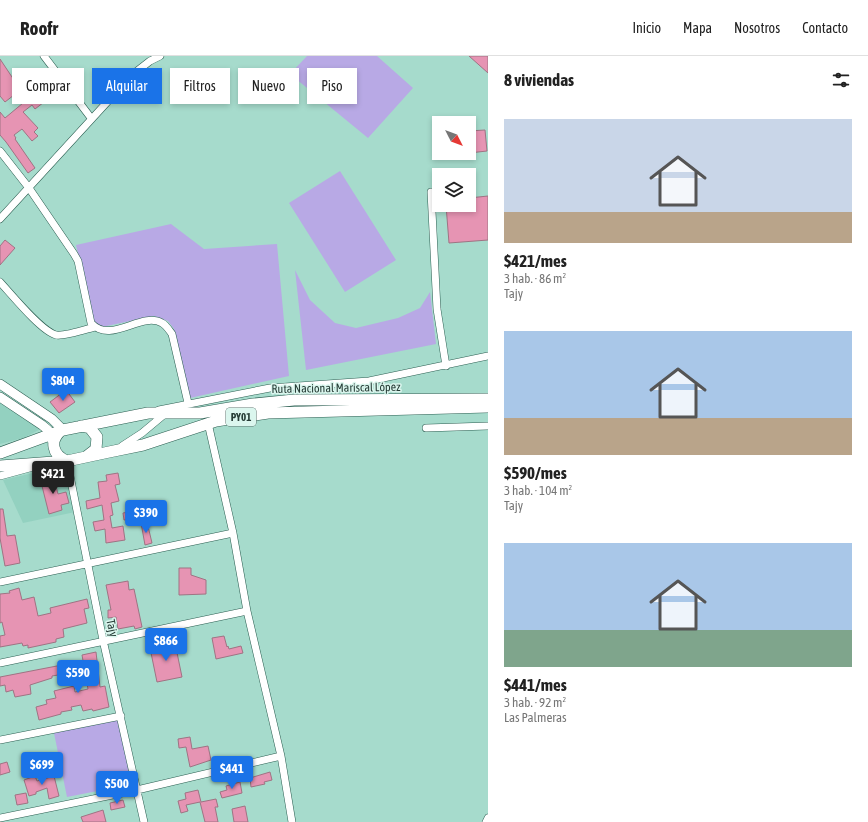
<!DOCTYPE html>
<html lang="es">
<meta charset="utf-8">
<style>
:root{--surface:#fff;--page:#f2f2f2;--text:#222;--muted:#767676;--line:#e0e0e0;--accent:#1a73e8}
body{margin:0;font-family:"Asap Condensed",sans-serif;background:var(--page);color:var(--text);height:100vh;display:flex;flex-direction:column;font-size:15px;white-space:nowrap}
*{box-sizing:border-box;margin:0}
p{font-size:13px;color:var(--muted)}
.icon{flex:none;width:22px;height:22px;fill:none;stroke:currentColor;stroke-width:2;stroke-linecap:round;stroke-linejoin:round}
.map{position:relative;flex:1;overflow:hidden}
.sheet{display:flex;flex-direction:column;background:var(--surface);width:380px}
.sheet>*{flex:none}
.guide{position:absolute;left:12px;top:12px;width:380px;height:36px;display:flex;gap:8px}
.needle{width:26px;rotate:132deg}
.controls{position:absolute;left:432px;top:60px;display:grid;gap:8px}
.controls a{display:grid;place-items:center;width:44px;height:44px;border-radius:0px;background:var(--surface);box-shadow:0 2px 6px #0003;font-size:20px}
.price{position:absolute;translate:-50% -34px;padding:0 9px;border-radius:4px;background:var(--accent);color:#fff;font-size:13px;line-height:26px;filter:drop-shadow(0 1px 2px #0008)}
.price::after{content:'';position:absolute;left:50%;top:24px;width:12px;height:9px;margin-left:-6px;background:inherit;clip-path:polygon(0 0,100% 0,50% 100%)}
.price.selected{background:#222;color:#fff}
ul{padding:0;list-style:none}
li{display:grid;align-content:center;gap:8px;height:212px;padding:0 16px}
li span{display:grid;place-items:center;height:124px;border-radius:0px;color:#555}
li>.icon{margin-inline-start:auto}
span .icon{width:72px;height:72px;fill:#fffc;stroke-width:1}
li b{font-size:17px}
h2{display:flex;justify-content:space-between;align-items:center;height:48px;padding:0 16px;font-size:17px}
.chip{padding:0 14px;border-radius:0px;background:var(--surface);box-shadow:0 2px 6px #0003;font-size:14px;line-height:36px}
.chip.selected{background:var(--accent);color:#fff}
header{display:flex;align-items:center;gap:24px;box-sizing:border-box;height:56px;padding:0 20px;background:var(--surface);border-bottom:1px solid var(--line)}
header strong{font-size:19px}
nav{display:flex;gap:22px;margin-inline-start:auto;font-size:14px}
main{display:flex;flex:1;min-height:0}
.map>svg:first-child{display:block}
.built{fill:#93d1c0}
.green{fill:#b8a9e5}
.building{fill:#e694b3;stroke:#9f7383}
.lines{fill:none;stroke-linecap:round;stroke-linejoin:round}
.minor-casing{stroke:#2c5f52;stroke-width:8}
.major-casing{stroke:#2c5f52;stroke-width:10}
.highway-casing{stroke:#2c5f52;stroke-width:12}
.minor{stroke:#fff;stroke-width:7}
.major{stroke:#fff;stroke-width:9}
.highway{stroke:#fff;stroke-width:11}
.labels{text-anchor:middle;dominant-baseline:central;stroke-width:3;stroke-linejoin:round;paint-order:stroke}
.shield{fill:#dbf6ee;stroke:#5d746e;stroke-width:1}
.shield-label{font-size:11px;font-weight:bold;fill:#273d37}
.street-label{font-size:12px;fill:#273d37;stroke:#dbf6ee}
</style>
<header>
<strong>Roofr</strong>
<nav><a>Inicio</a><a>Mapa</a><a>Nosotros</a><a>Contacto</a></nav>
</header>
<main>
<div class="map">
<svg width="488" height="766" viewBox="0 0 488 766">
<rect width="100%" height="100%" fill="#a6dbcc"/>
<!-- built -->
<path class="built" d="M0 340 47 370 23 382 0 388Z
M67 409 80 455 23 467 3 424Z"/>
<!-- green -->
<path class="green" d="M307 0H377L413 32 368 82 290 18Z
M340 115 396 204 345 236 289 147Z
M171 168 204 193 277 188 289 320 190 342 174 273 168 265 154 260 102 271 96 269 93 263 76 189Z
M295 214 310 244 335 267 356 272 398 262 420 252 430 236 436 288 306 314Z
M120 662 133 728 67 741 54 677Z"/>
<!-- building -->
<path class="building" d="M469 0H488V17Z
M0 3 14 24 15 23 23 32 5 46 0 40Z
M38 23 45 31 44 32 47 36 44 39 48 43 35 53 32 49 23 56 38 72 34 76 38 80 32 85 22 73 14 79 16 82 15 83 35 112 28 117 6 86 0 79V56L5 62 35 37 30 30Z
M485 74 487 95 469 97V75Z
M488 140V184L449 187 446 149H469V142Z
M5 184 15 192 0 209V190Z
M66 334 75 346 59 357 50 346Z
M118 417 120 428 115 429 119 445 111 447 113 459 110 460 112 472 123 470 125 484 106 487 105 473 95 475 93 466 104 464 102 449 87 453 86 445 100 442 98 426 107 425 106 419Z
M53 419 58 438 66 436 69 447 61 449 62 454 49 458 40 422Z
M0 453H3L7 480 15 479 20 507 5 510 0 482Z
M135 455 136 463 124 464 123 457Z
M147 466 152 487 145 489 141 467Z
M179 512H191V519L206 524V538L179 539Z
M128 525 129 534 134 533 142 571 135 573 134 570 118 573 116 561 108 562V554H111L106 529Z
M19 532 22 544 34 541 38 560 51 557 50 552 87 543 89 552 84 553 87 567 63 573 64 581 56 583V586L28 592V589L23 590 22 587 0 591V580L5 579 2 566 0 567V538L10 537 9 535Z
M224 580 227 591 228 590 229 593 241 590 243 597 216 603 212 582Z
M175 587 182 621 157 626 150 592Z
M96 596 100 631 105 630 109 651 93 655 92 653 83 655 81 649 71 651 72 654 61 656V658L39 664 36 651 47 648 46 644 56 642 54 635 74 630 75 636 88 633 82 599Z
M62 609 64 618 52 620V622L30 629 31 638 15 641 13 634 6 636 5 629 0 630V621Z
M190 681 192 693 208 690 211 704 190 711 186 691 179 692 178 683Z
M7 706 10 716 0 719V708Z
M270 716 272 724 264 726 265 728 251 731 250 722Z
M35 720 37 725 54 720 59 740 49 743 47 732 36 736V738L29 740 24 724Z
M240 726 242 737 222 742 220 736 227 734 226 730Z
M198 734 201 746 216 743 218 751H215L218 766H205L200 746 186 749 188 755 181 757 178 745 186 743 185 737Z
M26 737 28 747 17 749 15 739Z
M123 744 125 751 111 754 110 747Z
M245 750 248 766H234L232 753Z
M103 754 106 766H83L81 761Z"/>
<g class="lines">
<defs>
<path id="minor" d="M44 0 91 62
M0 95 29 132 74 198 78 205 91 267C111 289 141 255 162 267 166 269 169 274 172 278L188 347
M431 136 437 253 446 310
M0 163 132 19 150 5 160 0
M0 226C12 239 41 275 56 279 63 281 87 273 95 271
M159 354 270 332 369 325 488 300
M208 367 233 477 247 555 281 700 292 766
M426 372 488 370
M122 390 142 377 166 357
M67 405 103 584 144 766
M0 420 33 411
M0 526 233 477
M0 607 247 555
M0 684 121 660
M0 762 137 734 281 700
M486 766 488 762"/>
<path id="major" d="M0 328 52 363 63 374
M0 341 42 369 48 374 52 384"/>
<path id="highway" d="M81 370 90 372 97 381 96 393 87 400
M62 374C49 384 52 399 67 405
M0 397 63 374 148 357H200L253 348 294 344 488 343
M0 410 67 405 109 396 143 389 216 365 268 357 488 351"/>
</defs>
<!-- minor casing -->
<use href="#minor" class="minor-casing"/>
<!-- major casing -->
<use href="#major" class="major-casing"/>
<!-- highway casing -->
<use href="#highway" class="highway-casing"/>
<!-- minor -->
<use href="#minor" class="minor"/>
<!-- major -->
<use href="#major" class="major"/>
<!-- highway -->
<use href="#highway" class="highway"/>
</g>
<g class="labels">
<!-- shield labels -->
<rect class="shield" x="226" y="352" width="30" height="18" rx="3"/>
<g class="shield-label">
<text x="241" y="361">PY01</text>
</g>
<!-- street labels -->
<g class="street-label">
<text transform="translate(336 332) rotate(-1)">Ruta Nacional Mariscal López</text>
<text transform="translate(112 572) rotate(78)">Tajy</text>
</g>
</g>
</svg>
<div class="controls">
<a><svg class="needle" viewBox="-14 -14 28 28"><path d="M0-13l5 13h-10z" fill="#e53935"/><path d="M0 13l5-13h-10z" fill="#767676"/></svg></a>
<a><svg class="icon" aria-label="layers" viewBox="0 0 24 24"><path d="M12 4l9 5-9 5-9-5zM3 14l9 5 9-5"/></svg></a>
</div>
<b class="price" style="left:63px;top:346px">$804</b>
<b class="price selected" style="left:53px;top:439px">$421</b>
<b class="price" style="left:146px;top:478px">$390</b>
<b class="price" style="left:166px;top:606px">$866</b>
<b class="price" style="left:78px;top:638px">$590</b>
<b class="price" style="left:42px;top:730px">$699</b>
<b class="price" style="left:232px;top:734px">$441</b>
<b class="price" style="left:117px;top:749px">$500</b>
<div class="guide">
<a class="chip">Comprar</a>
<a class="chip selected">Alquilar</a>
<a class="chip">Filtros</a>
<a class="chip">Nuevo</a>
<a class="chip">Piso</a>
</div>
</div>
<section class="sheet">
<h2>8 viviendas<svg class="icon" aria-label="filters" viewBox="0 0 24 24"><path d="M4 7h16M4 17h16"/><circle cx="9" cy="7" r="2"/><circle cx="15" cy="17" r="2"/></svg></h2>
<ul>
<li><span style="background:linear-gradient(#c9d6e8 75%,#b9a48a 0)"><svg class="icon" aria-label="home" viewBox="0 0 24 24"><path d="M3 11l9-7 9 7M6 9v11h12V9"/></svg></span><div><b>$421/mes</b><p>3 hab. · 86 m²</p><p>Tajy</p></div></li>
<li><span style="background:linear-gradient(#a9c7e8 70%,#b9a48a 0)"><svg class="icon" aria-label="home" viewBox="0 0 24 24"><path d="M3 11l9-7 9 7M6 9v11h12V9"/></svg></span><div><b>$590/mes</b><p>3 hab. · 104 m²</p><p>Tajy</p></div></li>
<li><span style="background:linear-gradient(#a9c7e8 70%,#7fa58c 0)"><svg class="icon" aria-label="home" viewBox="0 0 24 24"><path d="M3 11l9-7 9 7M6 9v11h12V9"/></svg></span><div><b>$441/mes</b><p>3 hab. · 92 m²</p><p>Las Palmeras</p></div></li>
</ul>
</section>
</main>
